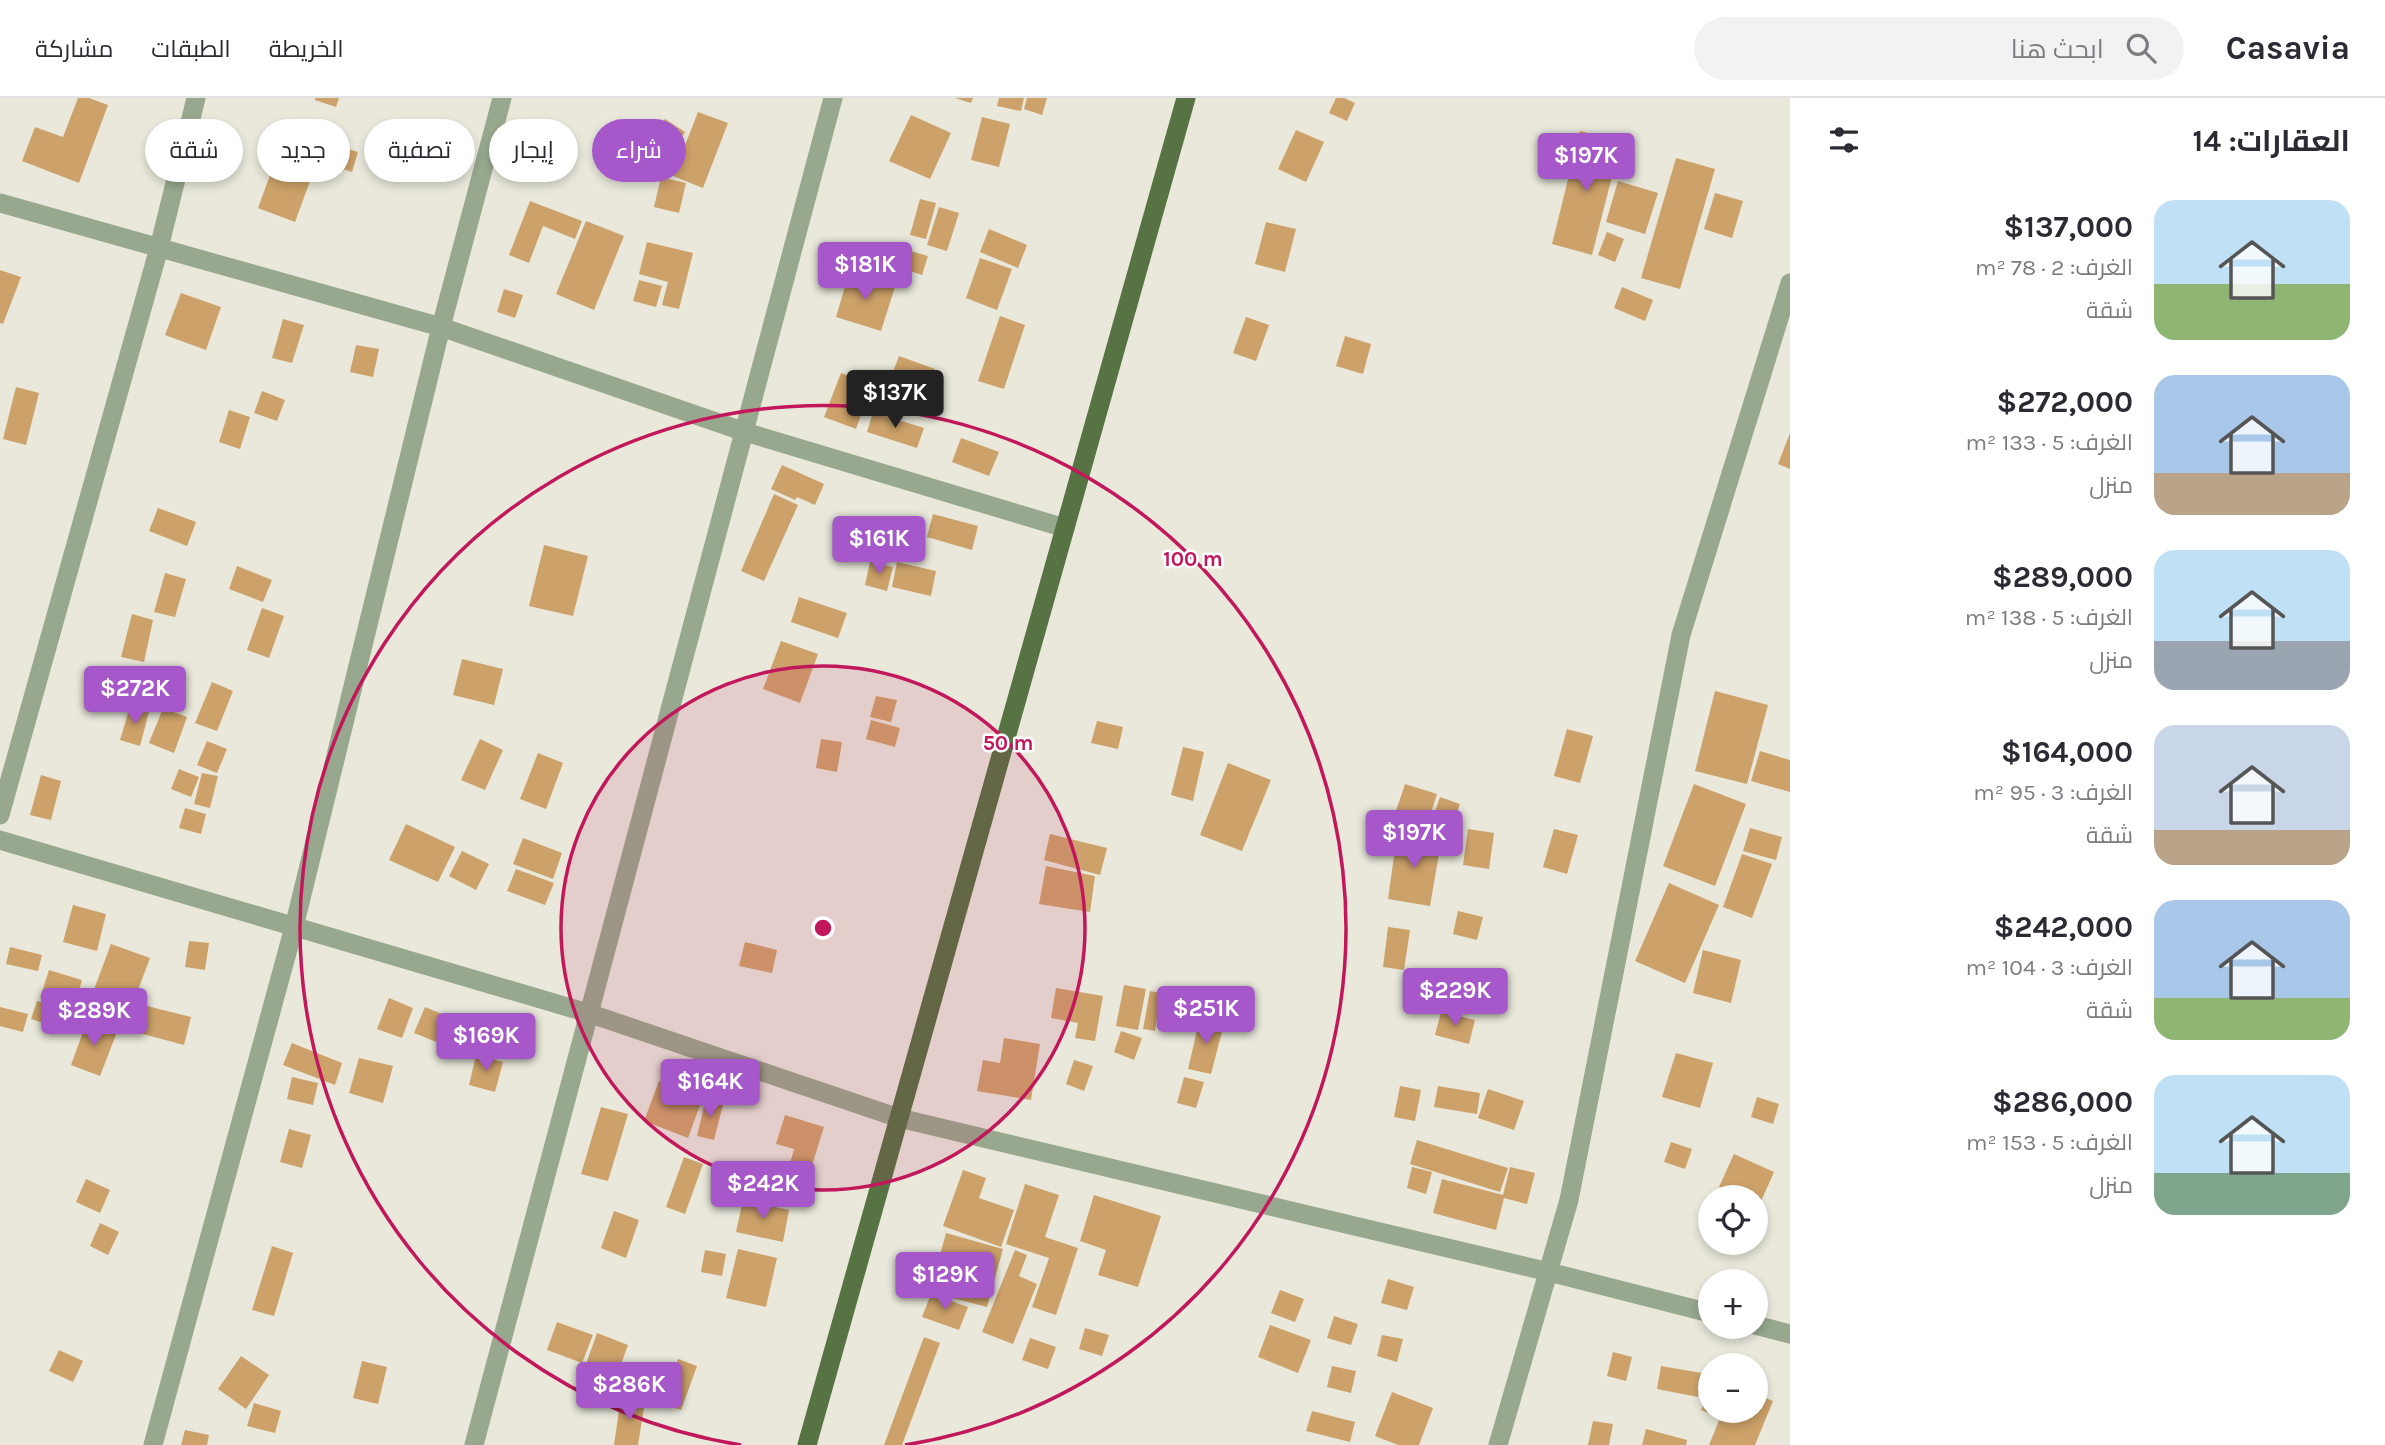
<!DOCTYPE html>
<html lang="ar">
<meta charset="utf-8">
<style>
:root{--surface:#fff;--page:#f2f2f3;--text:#2b2b33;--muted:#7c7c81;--line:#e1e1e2;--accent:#a658ca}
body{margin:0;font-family:Karla,Cairo,sans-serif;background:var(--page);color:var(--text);direction:rtl;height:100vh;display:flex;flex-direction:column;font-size:26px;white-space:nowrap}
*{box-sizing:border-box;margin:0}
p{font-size:23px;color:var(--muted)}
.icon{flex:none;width:38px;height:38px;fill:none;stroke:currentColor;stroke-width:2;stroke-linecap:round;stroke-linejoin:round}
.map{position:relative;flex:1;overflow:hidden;direction:ltr}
.sheet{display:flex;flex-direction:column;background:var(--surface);width:595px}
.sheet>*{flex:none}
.banner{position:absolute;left:21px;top:21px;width:665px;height:63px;direction:rtl;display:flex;gap:14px}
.fabs{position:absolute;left:1698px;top:1087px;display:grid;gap:14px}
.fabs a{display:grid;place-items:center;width:70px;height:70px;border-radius:50%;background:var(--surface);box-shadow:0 4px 10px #0003;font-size:35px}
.price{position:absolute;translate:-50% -60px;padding:0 16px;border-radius:7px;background:var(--accent);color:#fff;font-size:23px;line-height:46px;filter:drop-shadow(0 2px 4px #0008)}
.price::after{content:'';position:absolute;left:50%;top:42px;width:21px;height:16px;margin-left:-10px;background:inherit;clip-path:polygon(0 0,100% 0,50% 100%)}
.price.on{background:#222;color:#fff}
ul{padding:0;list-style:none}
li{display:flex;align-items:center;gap:21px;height:175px;padding:0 35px}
li span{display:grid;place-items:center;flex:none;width:196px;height:140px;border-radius:21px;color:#555}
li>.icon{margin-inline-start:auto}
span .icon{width:84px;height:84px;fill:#fffc;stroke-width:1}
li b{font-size:30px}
h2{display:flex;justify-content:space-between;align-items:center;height:84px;padding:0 35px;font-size:30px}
.tag{padding:0 24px;border-radius:32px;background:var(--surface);box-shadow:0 4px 10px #0003;font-size:24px;line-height:63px}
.tag.on{background:var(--accent);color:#fff}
header{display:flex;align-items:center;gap:42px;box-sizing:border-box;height:98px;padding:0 35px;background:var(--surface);border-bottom:2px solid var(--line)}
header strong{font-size:33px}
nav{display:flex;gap:38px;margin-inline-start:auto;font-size:24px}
.search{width:490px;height:63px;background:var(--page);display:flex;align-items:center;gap:18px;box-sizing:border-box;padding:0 24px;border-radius:38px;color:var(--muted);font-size:26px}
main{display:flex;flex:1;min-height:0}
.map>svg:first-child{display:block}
.building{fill:#cda26a}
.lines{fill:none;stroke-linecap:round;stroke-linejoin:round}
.minor{stroke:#98a88e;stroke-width:19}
.primary{stroke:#577243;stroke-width:19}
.ring{fill:none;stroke:#c2185b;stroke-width:3.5}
.centre{fill:#c2185b;stroke:#fff;stroke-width:3.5}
.ring-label{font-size:21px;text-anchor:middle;font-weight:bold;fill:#c2185b;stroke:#fff;stroke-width:5;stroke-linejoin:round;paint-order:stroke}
</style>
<header>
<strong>Casavia</strong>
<div class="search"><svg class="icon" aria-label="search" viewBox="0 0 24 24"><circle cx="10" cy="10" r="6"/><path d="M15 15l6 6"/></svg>ابحث هنا</div>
<nav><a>الخريطة</a><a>الطبقات</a><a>مشاركة</a></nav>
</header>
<main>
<section class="sheet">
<h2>العقارات: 14<svg class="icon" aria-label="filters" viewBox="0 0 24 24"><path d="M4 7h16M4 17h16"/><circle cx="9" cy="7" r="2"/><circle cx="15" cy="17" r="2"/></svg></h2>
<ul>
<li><span style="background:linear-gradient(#bfe0f5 60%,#8fb573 0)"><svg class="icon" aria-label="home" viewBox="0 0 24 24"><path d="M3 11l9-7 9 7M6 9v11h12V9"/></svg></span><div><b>$137,000</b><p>الغرف: 2 · 78 m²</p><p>شقة</p></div></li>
<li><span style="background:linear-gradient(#a9c7e8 70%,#b9a48a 0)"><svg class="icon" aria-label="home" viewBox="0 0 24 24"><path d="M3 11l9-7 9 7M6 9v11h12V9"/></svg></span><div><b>$272,000</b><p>الغرف: 5 · 133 m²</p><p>منزل</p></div></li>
<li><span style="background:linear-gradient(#bfe0f5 65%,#9aa5b1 0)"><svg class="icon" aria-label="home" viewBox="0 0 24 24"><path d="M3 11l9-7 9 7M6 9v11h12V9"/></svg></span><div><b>$289,000</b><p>الغرف: 5 · 138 m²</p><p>منزل</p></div></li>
<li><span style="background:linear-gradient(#c9d6e8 75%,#b9a48a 0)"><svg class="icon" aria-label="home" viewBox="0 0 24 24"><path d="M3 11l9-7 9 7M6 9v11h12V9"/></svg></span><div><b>$164,000</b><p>الغرف: 3 · 95 m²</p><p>شقة</p></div></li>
<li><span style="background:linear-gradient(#a9c7e8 70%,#8fb573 0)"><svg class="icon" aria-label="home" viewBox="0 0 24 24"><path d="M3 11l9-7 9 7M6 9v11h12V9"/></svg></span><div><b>$242,000</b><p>الغرف: 3 · 104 m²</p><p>شقة</p></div></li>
<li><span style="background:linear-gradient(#bfe0f5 70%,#7fa58c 0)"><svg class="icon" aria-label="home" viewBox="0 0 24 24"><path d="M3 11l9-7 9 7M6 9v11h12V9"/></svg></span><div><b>$286,000</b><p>الغرف: 5 · 153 m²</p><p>منزل</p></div></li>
</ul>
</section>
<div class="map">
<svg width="1790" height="1347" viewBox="0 0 1790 1347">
<rect width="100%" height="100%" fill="#e9e8db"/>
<!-- building -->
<path class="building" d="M78 0H89L108 7 79 85 22 63 35 29 63 39Z
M315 0H339L336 9 315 2Z
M955 0H973L971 5Z
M999 0H1024L1021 13 997 8Z
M1027 0H1047L1042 17 1024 11Z
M1336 0H1344L1355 5 1347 23 1329 15Z
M698 14 728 25 703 90 673 78Z
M911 17 951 35 930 81 889 63Z
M982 19 1010 26 999 69 971 62Z
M665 21 685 34 672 55 652 41Z
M1296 32 1324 44 1306 84 1278 71Z
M1580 33 1621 43 1592 157 1552 146Z
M308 40 329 46 320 72 300 66Z
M339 48 358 54 352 74 333 68Z
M1676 60 1715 71 1680 191 1641 180Z
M273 69 310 83 295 124 258 110Z
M661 79 686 85 679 115 654 109Z
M1618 83 1658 95 1645 136 1606 124Z
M1715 95 1743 103 1732 140 1704 131Z
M920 101 936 105 926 141 910 137Z
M530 103 582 123 575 141 543 128 529 165 509 157Z
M939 109 959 115 947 153 927 147Z
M586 123 624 138 594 212 556 196Z
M1266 124 1296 131 1285 174 1255 166Z
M989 131 1027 147 1018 170 980 154Z
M1607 134 1624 141 1615 164 1598 157Z
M647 144 693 155 679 211 662 207 668 184 639 176Z
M907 152 928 158 922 177 901 170Z
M980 160 1012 171 997 212 966 200Z
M0 172 21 179 3 226 0 225Z
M849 175 895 189 881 233 836 219Z
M639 182 662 188 656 209 633 203Z
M1622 189 1653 202 1645 223 1614 210Z
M504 191 523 197 515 220 497 214Z
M181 195 221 209 206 252 165 237Z
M1000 218 1025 227 1004 291 978 283Z
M1246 219 1269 227 1256 263 1233 255Z
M283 221 304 227 292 265 272 260Z
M1345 238 1371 246 1363 276 1336 268Z
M356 247 379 251 373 279 350 274Z
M899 258 935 271 921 308 885 295Z
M841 275 872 286 856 331 824 319Z
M16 289 39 295 26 347 3 341Z
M262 293 285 302 277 323 254 315Z
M229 312 250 319 240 351 219 344Z
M873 314 924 330 917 350 867 334Z
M1790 335V371L1778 366Z
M961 340 999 354 989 378 952 364Z
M782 367 824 386 815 407 797 399 795 402 771 391Z
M774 396 798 407 764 483 741 473Z
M158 410 196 424 187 448 149 433Z
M933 416 978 428 972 452 927 439Z
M544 447 588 458 573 518 529 508Z
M870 464 893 469 887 493 865 487Z
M897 464 936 473 931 498 892 489Z
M237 468 272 482 263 504 229 491Z
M165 475 186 481 175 519 154 514Z
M799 499 847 515 838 540 791 524Z
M262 510 284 518 269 560 247 552Z
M132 516 153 522 144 564 121 559Z
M781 543 818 556 800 605 763 591Z
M462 561 503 571 494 607 453 597Z
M212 584 233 593 217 633 195 625Z
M1715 593 1768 607 1747 686 1695 673Z
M876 598 897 602 891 624 870 619Z
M130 609 149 614 140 648 120 642Z
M163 610 187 619 174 655 149 645Z
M871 622 900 630 895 649 866 641Z
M1097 623 1123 629 1118 651 1091 645Z
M1567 631 1593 638 1580 685 1554 678Z
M480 641 503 652 485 692 461 682Z
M821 641 842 644 837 674 816 670Z
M207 643 227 651 217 675 197 667Z
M1183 649 1204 654 1193 703 1171 697Z
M1760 653 1790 662V694L1751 683Z
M538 655 563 665 546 711 520 701Z
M1228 665 1271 682 1242 753 1200 737Z
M179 671 199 679 191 699 171 691Z
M202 675 218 678 210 710 194 706Z
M41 677 61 683 51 722 30 717Z
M1405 686 1437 696 1428 724 1396 713Z
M1694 686 1746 706 1715 788 1663 768Z
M1440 699 1460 706 1453 726 1433 719Z
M185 710 206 716 201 736 179 730Z
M406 726 455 749 438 784 389 762Z
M1750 730 1782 739 1776 762 1743 753Z
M1468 731 1494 735 1489 771 1463 767Z
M1554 731 1578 737 1567 776 1543 769Z
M1050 736 1107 750 1100 777 1044 762Z
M1397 737 1441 744 1430 808 1388 801Z
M523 740 562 755 553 781 513 766Z
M462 753 489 766 476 792 449 778Z
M1742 756 1772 766 1752 820 1723 809Z
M1046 768 1095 778 1090 814 1039 806Z
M516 771 554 785 545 807 507 793Z
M1669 785 1719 807 1685 885 1635 863Z
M73 807 106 816 97 853 63 844Z
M1458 813 1483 819 1477 842 1453 836Z
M1388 829 1410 832 1404 872 1383 869Z
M189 843 209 845 205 872 185 869Z
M745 844 777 852 772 875 739 868Z
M111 846 150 860 129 916 90 902Z
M10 849 42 857 38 873 6 866Z
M1703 852 1741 862 1731 905 1693 895Z
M49 872 82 882 74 910 40 900Z
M1124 887 1146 891 1138 932 1116 928Z
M1056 890 1103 898 1095 943 1075 940 1078 925 1051 920Z
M1150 893 1161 895 1155 933 1143 931Z
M389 900 413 910 402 940 377 931Z
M37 903 59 909 53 928 31 921Z
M135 905 191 919 184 947 128 932Z
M0 909 28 916 23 934 0 928Z
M425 909 459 923 449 949 414 935Z
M1441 914 1475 922 1469 946 1435 937Z
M1200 920 1224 926 1211 976 1188 971Z
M87 923 117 934 100 978 71 967Z
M1121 933 1142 940 1134 962 1114 954Z
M1004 940 1040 946 1031 1002 977 993 983 962 1000 965Z
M292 945 342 965 335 987 283 967Z
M1676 955 1713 965 1700 1010 1662 999Z
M476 957 503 964 495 994 469 987Z
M359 960 393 968 383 1005 349 995Z
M1074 962 1093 968 1084 993 1066 986Z
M292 979 318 985 313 1007 287 1001Z
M1184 979 1204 984 1196 1010 1177 1005Z
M659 983 703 999 688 1040 644 1023Z
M1400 988 1421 992 1415 1023 1394 1019Z
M1438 988 1480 995 1477 1016 1434 1009Z
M1488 991 1524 1003 1514 1032 1478 1020Z
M1757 999 1779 1006 1773 1026 1751 1019Z
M706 1000 724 1003 714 1042 697 1038Z
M601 1009 628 1016 608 1083 581 1076Z
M785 1017 824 1029 808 1080 788 1073 794 1051 776 1046Z
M289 1031 311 1037 302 1070 280 1064Z
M1417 1042 1508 1070 1500 1094 1410 1066Z
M1671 1044 1692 1051 1685 1071 1664 1064Z
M1734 1056 1774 1074 1759 1108 1755 1106V1099H1740L1719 1089Z
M684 1059 703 1066 685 1116 666 1109Z
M1412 1069 1432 1074 1426 1096 1407 1090Z
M1510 1069 1535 1075 1527 1106 1504 1100 1496 1132 1433 1115 1442 1081 1503 1097Z
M963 1072 986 1080 979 1100 1014 1112 1001 1149 943 1128Z
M86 1081 110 1092 100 1115 76 1104Z
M1025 1086 1059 1097 1045 1139 1078 1150 1056 1217 1032 1209 1049 1160 1006 1146Z
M1094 1097 1161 1118 1138 1189 1098 1177 1106 1152 1080 1143Z
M743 1102 789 1112 783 1144 736 1134Z
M614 1113 639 1122 626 1160 601 1150Z
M100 1125 119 1134 108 1157 90 1148Z
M946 1135 1003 1151 987 1209 930 1194Z
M272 1148 293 1155 274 1218 252 1212Z
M738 1151 777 1160 766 1209 726 1200Z
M705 1152 726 1156 722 1178 701 1174Z
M1015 1152 1027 1157 1019 1178 1037 1186 1013 1246 982 1234Z
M1388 1181 1414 1189 1407 1212 1381 1205Z
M1280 1192 1304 1201 1295 1224 1271 1215Z
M931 1196 968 1209 959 1232 922 1219Z
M1334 1218 1358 1226 1351 1247 1327 1240Z
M557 1224 593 1237 582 1265 547 1252Z
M1270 1227 1311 1242 1298 1275 1258 1259Z
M1085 1230 1109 1237 1102 1258 1079 1251Z
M597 1235 628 1247 617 1277 586 1266Z
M1382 1237 1403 1241 1397 1264 1377 1258Z
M924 1239 940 1245 902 1347H884Z
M1030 1240 1056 1249 1048 1271 1022 1262Z
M59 1252 83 1263 73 1284 49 1273Z
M1613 1254 1632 1259 1626 1283 1607 1278Z
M241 1258 269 1277 246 1311 218 1291Z
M678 1261 697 1268 681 1312 662 1306Z
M362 1263 387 1269 378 1306 353 1300Z
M1332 1268 1356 1273 1351 1295 1327 1289Z
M1661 1268 1702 1275 1698 1299 1657 1291Z
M1710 1289V1312H1755V1296L1773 1303 1755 1347H1709L1720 1320 1701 1312Z
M1392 1294 1433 1310 1419 1347H1398L1375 1338Z
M621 1299 645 1303 638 1347H614Z
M254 1305 281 1313 275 1335 247 1328Z
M1312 1313 1355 1324 1350 1344 1306 1333Z
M1593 1323 1613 1326 1609 1347H1588Z
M1646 1331 1687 1342 1686 1347H1642Z
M185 1332 209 1337 207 1347H181Z"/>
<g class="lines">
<!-- minor -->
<path class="minor" d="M0 105 441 229 745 334 1065 430
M0 717 159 150 196 0
M0 742 588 915 899 1020 1549 1174 1710 1215
M1755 1227 1790 1236
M153 1347 294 829 441 229 502 0
M474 1347 833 0
M1498 1347 1569 1102 1681 537 1790 185"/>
<!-- primary -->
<path class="primary" d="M807 1347 1186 0"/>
</g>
<!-- distance rings -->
<circle cx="823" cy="830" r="262" fill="#c2185b" fill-opacity=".12"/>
<g class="ring">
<circle cx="823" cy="830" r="262"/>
<path d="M741 1347A523 523 0 1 1 905 1347"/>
</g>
<circle cx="823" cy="830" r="10" class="centre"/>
<g class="ring-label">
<text x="1193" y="468">100 m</text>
<text x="1008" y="652">50 m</text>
</g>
</svg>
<div class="fabs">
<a><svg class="icon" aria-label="locate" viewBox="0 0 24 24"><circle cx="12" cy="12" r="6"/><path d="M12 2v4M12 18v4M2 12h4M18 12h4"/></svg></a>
<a>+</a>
<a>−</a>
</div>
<b class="price" style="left:1586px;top:95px">$197K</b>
<b class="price" style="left:865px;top:204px">$181K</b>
<b class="price on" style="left:895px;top:332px">$137K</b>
<b class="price" style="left:879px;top:478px">$161K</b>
<b class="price" style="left:135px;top:628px">$272K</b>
<b class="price" style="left:1414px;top:772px">$197K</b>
<b class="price" style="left:1455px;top:930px">$229K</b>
<b class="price" style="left:1206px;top:948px">$251K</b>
<b class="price" style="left:94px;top:950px">$289K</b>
<b class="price" style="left:486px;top:975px">$169K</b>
<b class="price" style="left:710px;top:1021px">$164K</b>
<b class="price" style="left:763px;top:1123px">$242K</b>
<b class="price" style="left:945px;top:1214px">$129K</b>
<b class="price" style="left:629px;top:1324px">$286K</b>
<div class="banner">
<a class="tag on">شراء</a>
<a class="tag">إيجار</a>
<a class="tag">تصفية</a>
<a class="tag">جديد</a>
<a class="tag">شقة</a>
</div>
</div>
</main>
